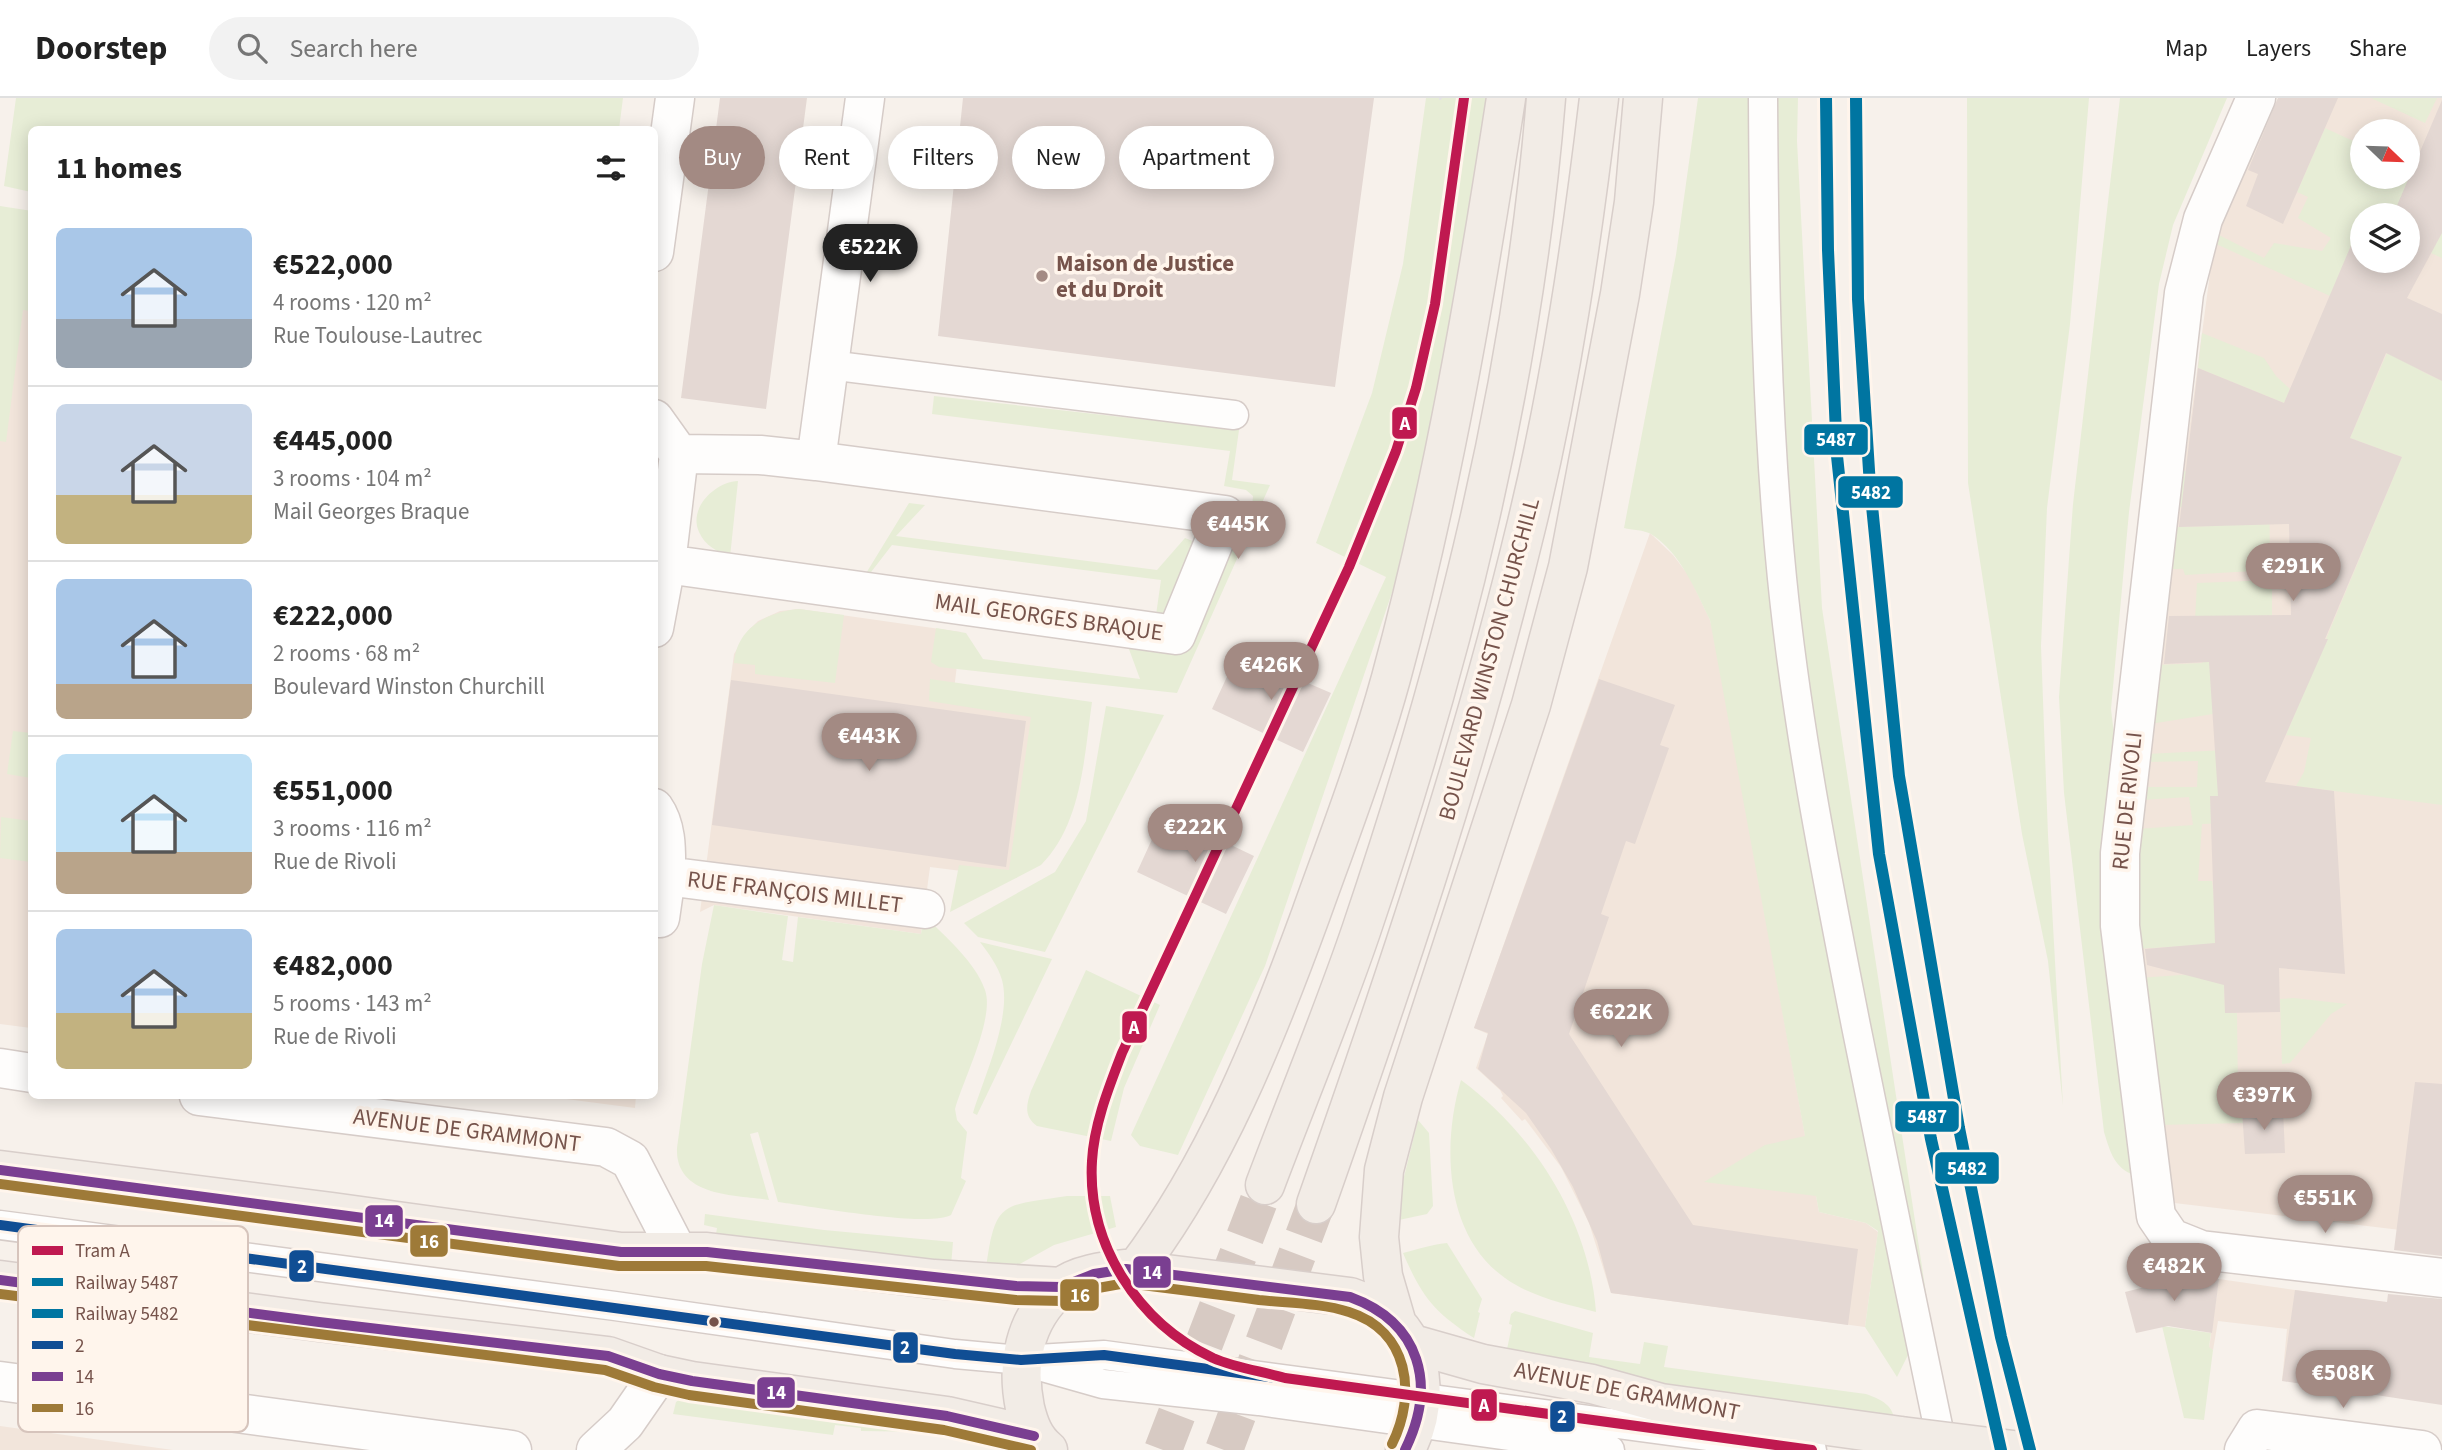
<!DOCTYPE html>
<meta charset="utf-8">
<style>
:root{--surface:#fff;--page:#f2f2f2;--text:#222;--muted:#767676;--line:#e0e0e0;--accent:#a38a83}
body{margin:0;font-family:"Source Sans 3",sans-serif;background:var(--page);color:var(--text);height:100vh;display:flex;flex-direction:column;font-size:26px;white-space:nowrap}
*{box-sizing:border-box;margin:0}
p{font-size:23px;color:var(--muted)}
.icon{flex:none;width:38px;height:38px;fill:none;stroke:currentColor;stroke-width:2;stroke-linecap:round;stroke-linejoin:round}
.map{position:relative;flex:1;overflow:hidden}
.panel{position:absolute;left:28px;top:28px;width:630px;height:973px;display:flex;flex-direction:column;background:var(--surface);border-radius:10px;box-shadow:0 4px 18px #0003}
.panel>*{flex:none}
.hud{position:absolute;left:679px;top:28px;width:665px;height:63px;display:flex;gap:14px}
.needle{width:46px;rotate:113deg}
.buttons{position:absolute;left:2350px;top:21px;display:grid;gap:14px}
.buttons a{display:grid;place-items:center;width:70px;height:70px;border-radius:50%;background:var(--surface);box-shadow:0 4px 18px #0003;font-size:35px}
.price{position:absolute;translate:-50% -60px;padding:0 16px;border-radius:24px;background:var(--accent);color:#fff;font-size:23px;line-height:46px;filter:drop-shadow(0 2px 4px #0008)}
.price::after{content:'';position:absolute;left:50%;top:42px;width:21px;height:16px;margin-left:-10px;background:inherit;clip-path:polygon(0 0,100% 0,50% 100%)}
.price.active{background:#222;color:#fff}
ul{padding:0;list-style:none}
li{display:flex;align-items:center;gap:21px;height:175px;padding:0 28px}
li+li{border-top:2px solid var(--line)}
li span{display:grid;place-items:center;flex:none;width:196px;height:140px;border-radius:10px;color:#555}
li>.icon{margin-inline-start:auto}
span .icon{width:84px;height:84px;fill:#fffc;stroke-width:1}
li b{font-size:30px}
h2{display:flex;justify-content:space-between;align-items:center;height:84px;padding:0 28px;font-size:30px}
.pill{padding:0 24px;border-radius:32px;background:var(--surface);box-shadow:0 4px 18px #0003;font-size:24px;line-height:63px}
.pill.active{background:var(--accent);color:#fff}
header{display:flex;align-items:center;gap:42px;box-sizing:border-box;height:98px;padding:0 35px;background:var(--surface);border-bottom:2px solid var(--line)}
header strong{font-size:33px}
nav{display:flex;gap:38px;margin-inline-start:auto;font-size:24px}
.search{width:490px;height:63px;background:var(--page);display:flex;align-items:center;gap:18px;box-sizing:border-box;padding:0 24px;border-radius:38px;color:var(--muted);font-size:26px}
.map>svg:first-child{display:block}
.residential{fill:#f2e5db;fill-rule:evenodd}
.green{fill:#e7edd6}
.building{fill:#e4d8d3}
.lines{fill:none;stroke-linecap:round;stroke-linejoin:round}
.primary-tunnel{stroke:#d7cac3;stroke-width:38;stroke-dasharray:38 19;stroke-linecap:butt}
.service-casing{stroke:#d6ccc8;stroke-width:31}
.minor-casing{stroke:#d6ccc8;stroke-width:41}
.primary-casing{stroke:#d8ceca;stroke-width:41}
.service{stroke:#fefdfc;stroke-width:28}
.minor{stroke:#fefdfc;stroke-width:38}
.primary{stroke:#f2ece6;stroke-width:38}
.tram{stroke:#e4e2e5;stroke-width:2}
.primary-bridge-casing{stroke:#d8ceca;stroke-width:41;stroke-linecap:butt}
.primary-bridge{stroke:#f2ece6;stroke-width:38}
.bus-1-casing{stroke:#fff5ec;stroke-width:16}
.bus-2-casing{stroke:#fff5ec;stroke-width:16}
.bus-3-casing{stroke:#fff5ec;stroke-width:16}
.bus-1{stroke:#104e94;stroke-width:10}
.bus-2{stroke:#7a3f91;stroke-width:10}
.bus-3{stroke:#9e7a38;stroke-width:10}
.rail-1-casing{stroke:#fff5ec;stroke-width:18}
.rail-2-casing{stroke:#fff5ec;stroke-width:18}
.rail-1{stroke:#0075a1;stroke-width:12}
.rail-2{stroke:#0075a1;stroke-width:12}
.tram-1-casing{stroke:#fff5ec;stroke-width:16}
.tram-1{stroke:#bf1950;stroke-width:10}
.poi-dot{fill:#a38a83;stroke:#fff5ec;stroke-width:2.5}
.bus-dot{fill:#76534b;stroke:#fff5ec;stroke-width:2.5}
.labels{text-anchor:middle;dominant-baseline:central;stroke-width:7;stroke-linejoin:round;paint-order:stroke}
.poi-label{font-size:23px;font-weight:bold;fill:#76534b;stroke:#fff5ec;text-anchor:start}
.street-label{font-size:23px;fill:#76534b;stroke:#fff5ec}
.key{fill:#fff5ec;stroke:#d6c4bc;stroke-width:2}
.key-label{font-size:19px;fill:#76534b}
.line-badge{stroke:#fff5ec;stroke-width:2.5}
.badge-label{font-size:19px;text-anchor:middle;font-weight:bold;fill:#fff}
</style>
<header>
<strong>Doorstep</strong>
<div class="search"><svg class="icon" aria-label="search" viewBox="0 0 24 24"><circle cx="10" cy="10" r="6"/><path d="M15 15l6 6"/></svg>Search here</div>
<nav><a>Map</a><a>Layers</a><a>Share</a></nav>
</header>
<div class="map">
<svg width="2442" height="1352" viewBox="0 0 2442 1352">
<rect width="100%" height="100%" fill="#f7f1eb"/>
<!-- residential -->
<path class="residential" d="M2278 0H2442V1137L2166 1104 2129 786 2214 145ZM2362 33H2408V79H2362ZM2362 117H2408V163H2362Z
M0 132 32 136 31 930 0 926Z
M1650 435 1673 457 1689 478 1710 522 1715 542 1819 1114 1866 1125 1878 1134 1865 1229 1611 1195 1589 1125 1561 1069 1525 1021 1522 1023 1501 1000 1503 998 1500 992 1476 970 1488 936 1474 930Z
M799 511 961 534 953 600 1039 611 1017 780 930 769 921 836 714 807 700 814 734 556 748 533 758 523 780 513Z
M543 998H636L635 1010Z
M2219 1181 2295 1192 2442 1212 2282 1283 2287 1231 2218 1223 2213 1252 2209 1250Z
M0 1328 173 1352H0Z"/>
<!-- green -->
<path class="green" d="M16 0H623L619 31 32 32 31 94 4 88Z
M1426 0H1491L1416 424 1265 868 1178 1057 1140 1048 1131 1037 1386 479 1316 445 1372 295 1403 166Z
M1698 0H1798L1797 43 1822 510 1929 1215 1897 1279 1865 1229 1878 1133 1866 1125 1819 1114 1816 1098 1704 1084 1765 1047 1805 1038 1710 522C1695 492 1681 455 1651 436 1644 432 1632 432 1624 430L1676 157Z
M1967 0H2089L2070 226 2047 410 2041 548 2048 737 2063 1008 2048 863 2022 736 1968 385Z
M2120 0H2227L2173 127 2159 186 2129 414 2111 611 2116 653 2100 787 2131 1076C2113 1067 2110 1053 2104 1034L2064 695 2059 599 2073 406Z
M2371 0H2437L2425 25Z
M2325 30 2362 47V79H2408V67L2427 75 2442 105V160L2431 155 2435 147 2408 117H2362V124L2330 198 2214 145 2217 136 2264 160 2274 145 2322 153 2331 140 2298 120 2308 99 2297 94Z
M0 108 32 113 31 213 23 212 6 344 0 343Z
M2398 230C2406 264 2406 266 2438 281L2442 272V707L2296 688 2304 674 2311 640 2286 637 2402 359 2350 340Z
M2202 235 2264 260 2276 278 2290 291 2284 305 2198 270Z
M934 298 1239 332 1232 382 1270 387 1177 595 939 569 931 564 936 530 966 535 983 561 1140 581 1126 543H1189L1252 409 1253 398 1246 392 1224 388 1230 353 932 316Z
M2269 364 2270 472 2185 477 2183 471H2171L2176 429 2214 428V411L2179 409 2183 373 2195 374Z
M738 383 730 459C717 453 705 448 699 434 688 410 715 384 738 383Z
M909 405 925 407 896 438 1157 472 1185 440 1200 446 1171 518 1156 517 1161 482 892 447 868 478 865 477Z
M2272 482V534L2195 522 2197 485Z
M799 511 844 517 835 585 755 576V567L734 565C737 529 768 514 799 511Z
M2216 545 2213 616 2150 626 2157 567 2202 565Z
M930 581 1092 604C1084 659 1082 726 1041 767L950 814 959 767 1009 772 1031 619 929 603Z
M1106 608 1164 617 1045 854 978 839 964 825 1055 774 1086 723Z
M13 633 31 635V680L7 676Z
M2226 652 2229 725 2202 726 2198 783H2212L2224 876 2225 915H2237L2238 997 2242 1003 2250 1004 2251 1012 2242 1013 2243 1025 2159 1027 2139 880 2194 876 2185 848 2136 851V731L2193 727 2189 699 2141 702 2143 689H2197L2198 663 2145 664 2146 656Z
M1 719 31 723V764L0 760Z
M714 807 788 818 782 862 793 864 798 819 921 836 924 817C944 838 975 863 985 892 995 920 963 982 955 1011L957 1022 967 1034 961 1080 966 1083 951 1117C928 1130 810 1108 778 1104L758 1034 750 1036 769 1102C735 1097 675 1099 677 1050L702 866Z
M980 844 1052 861 977 1017 973 1015C984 979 1012 919 1002 882 998 868 989 856 980 844Z
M1086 872 1160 907 1124 990 1111 1043 1037 1028C1024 1018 1026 1008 1031 993Z
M2294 900 2347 906 2331 916 2290 965 2282 966 2280 901Z
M1461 982C1534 1036 1589 1122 1596 1214 1566 1206 1531 1199 1505 1180 1444 1137 1442 1046 1461 982Z
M1418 1022 1429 1035 1433 1108 1427 1116 1399 1122 1402 1087Z
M1067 1098H1110L1116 1129 1054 1147 1018 1167 986 1171C995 1102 1002 1108 1067 1098Z
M705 1116 824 1132 953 1144 951 1168 716 1136 717 1130 704 1127Z
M1447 1145 1482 1201 1478 1214 1480 1215 1474 1240C1434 1214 1422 1199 1403 1155 1419 1151 1430 1147 1447 1145Z
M1515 1213 1593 1235 1589 1259 1640 1266 1644 1244 1668 1248 1664 1269 1866 1296C1882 1302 1894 1307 1895 1326L1716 1297 1506 1256 1512 1227 1509 1226 1511 1216Z
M2162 1228 2211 1235 2209 1249 2213 1252 2204 1322 2184 1320Z
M685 1297 932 1334 861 1333V1330L835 1327 833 1337 673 1316 676 1304Z"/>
<!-- building -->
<path class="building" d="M720 0H807L766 311 681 300Z
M963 0H1374L1335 289 938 238Z
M2278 0H2338L2283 126 2246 108 2258 76 2248 72Z
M2442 2V135L2407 200 2442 216V283L2386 255 2350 340 2402 359 2325 541H2328L2265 684 2334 693 2345 876 2279 870 2280 914 2225 915 2224 887 2147 867 2145 851 2215 845 2210 698H2218L2209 564 2164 566 2169 518 2291 517 2289 426 2179 429 2198 270 2284 305 2361 124 2362 163H2408V117H2393Z
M1238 555 1331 595 1303 654 1212 611Z
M1599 581 1675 607 1660 647 1669 650 1635 746 1626 743 1601 816 1609 819 1569 936 1693 1127 1858 1151 1848 1227 1611 1195 1597 1143 1573 1089 1551 1051 1526 1015 1478 971 1488 935 1474 930Z
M731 582 1026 623 1006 769 712 727Z
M1164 715 1254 758 1226 816 1137 774Z
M2415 984 2442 986V1158L2394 1152Z
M2283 1012 2285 1055 2245 1056 2242 1013Z
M2150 1172 2219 1181 2212 1235 2168 1228 2136 1235 2125 1194 2153 1187Z
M2295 1192 2387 1204 2388 1196 2442 1201V1307L2282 1283Z"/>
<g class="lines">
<!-- primary-tunnel -->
<path class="primary-tunnel" d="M1163 1352 1265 1087
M1224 1352 1316 1106"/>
<defs>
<path id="service" d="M1763 0C1764 160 1766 321 1782 480 1797 631 1827 780 1856 928 1885 1069 1913 1211 1943 1352
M829 267 1234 317
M0 1127 615 1208 955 1256 1021 1262 1104 1257 1812 1352
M1043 1269 1103 1286 1259 1303 1610 1352"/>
<path id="minor" d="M2256 0 2203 121 2184 195 2120 755V828L2156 1118 2171 1140 2201 1152 2442 1180
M654 154 675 0
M654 321 679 356 666 466 654 530
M816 363 865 0
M666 466 1176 537 1225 417 816 363 760 357 679 356
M654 710C668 730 666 755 666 778L925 811
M654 819 660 820 666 778
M0 970 32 975
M199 998 606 1049 630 1062 677 1153
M0 1283 512 1352
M596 1352 625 1325 659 1276
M2244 1352 2257 1331 2422 1352"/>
<path id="primary" d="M0 1072 332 1114 621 1154H707L934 1181 1061 1189
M1265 1087C1297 1002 1332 918 1361 833 1453 562 1523 285 1546 0
M1316 1106C1395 882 1471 657 1527 425 1561 285 1582 143 1599 0
M1135 1172C1215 1067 1266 939 1311 816 1339 738 1369 660 1391 580 1443 389 1476 195 1506 0
M0 1182 319 1224 608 1258 659 1276 692 1283 947 1318 1034 1338
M1397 1226 1383 1178 1379 1139 1384 1072 1403 999 1531 607 1568 469 1620 196 1634 104 1643 0
M1409 1245 1483 1266 1592 1286 1661 1305 1901 1338
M1048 1352C1034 1341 1029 1326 1025 1310 1016 1266 1024 1222 1059 1191 1076 1176 1105 1173 1126 1171L1350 1199C1367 1205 1383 1212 1396 1225 1427 1258 1427 1315 1405 1352"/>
</defs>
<!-- service casing -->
<use href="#service" class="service-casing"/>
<!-- minor casing -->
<use href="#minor" class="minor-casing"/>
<!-- primary casing -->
<use href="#primary" class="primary-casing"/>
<!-- service -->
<use href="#service" class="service"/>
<!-- minor -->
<use href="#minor" class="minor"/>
<!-- primary -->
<use href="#primary" class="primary"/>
<!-- tram -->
<path class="tram" d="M1440 1 1441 0"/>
<defs>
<path id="primary-bridge" d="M1901 1338 2013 1352"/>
</defs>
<!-- primary-bridge casing -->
<use href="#primary-bridge" class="primary-bridge-casing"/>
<!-- primary-bridge -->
<use href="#primary-bridge" class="primary-bridge"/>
<defs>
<path id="bus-1" d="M0 1127 955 1256 1021 1262 1104 1257 1812 1352"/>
<path id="bus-2" d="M0 1072 621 1154H707L1016 1188 1061 1189 1094 1176 1126 1171 1350 1199C1421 1225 1437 1287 1405 1352
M0 1182 319 1224 608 1258 659 1276 692 1283 947 1318 1034 1338"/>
<path id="bus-3" d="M0 1086 619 1168H706L1016 1202 1063 1203 1098 1190 1126 1185C1171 1191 1215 1196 1259 1202 1288 1205 1322 1205 1349 1214 1409 1233 1417 1296 1392 1346
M0 1196 605 1272 654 1289 689 1297 944 1332 1031 1352"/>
</defs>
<!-- bus-1 casing -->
<use href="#bus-1" class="bus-1-casing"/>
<!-- bus-2 casing -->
<use href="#bus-2" class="bus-2-casing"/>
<!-- bus-3 casing -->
<use href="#bus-3" class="bus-3-casing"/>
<!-- bus-1 -->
<use href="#bus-1" class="bus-1"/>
<!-- bus-2 -->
<use href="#bus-2" class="bus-2"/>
<!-- bus-3 -->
<use href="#bus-3" class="bus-3"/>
<defs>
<path id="rail-1" d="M1826 0 1828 152 1837 358 1879 756 1931 1041 2001 1352"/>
<path id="rail-2" d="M1856 0 1858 201 1870 388 1899 678 1959 1030 2001 1239 2030 1352"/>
</defs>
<!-- rail-1 casing -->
<use href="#rail-1" class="rail-1-casing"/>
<!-- rail-2 casing -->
<use href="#rail-2" class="rail-2-casing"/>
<!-- rail-1 -->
<use href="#rail-1" class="rail-1"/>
<!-- rail-2 -->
<use href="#rail-2" class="rail-2"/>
<defs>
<path id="tram-1" d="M1464 0 1435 206 1416 290 1396 353 1349 469 1122 955C1109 989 1094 1026 1092 1063 1087 1146 1138 1225 1213 1260 1236 1270 1261 1273 1285 1280L1812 1352"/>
</defs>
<!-- tram-1 casing -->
<use href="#tram-1" class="tram-1-casing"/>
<!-- tram-1 -->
<use href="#tram-1" class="tram-1"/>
</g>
<!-- markers -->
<circle class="poi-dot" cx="1042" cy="178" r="7"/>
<circle class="bus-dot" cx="714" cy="1224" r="6"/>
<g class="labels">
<!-- poi labels -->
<g class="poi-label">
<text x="1056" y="165">Maison de Justice<tspan x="1056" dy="26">et du Droit</tspan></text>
</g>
<!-- street labels -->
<g class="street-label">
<text transform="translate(1049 519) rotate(8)">MAIL GEORGES BRAQUE</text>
<text transform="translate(1489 561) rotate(-75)">BOULEVARD WINSTON CHURCHILL</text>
<text transform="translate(2127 703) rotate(-84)">RUE DE RIVOLI</text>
<text transform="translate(795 794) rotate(7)">RUE FRANÇOIS MILLET</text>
<text transform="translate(467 1032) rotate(7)">AVENUE DE GRAMMONT</text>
<text transform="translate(1627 1293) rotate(11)">AVENUE DE GRAMMONT</text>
</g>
</g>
<!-- legend -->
<rect x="18" y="1128" width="230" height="206" rx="10" class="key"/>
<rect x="32" y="1148" width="31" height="9" fill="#bf1950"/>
<rect x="32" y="1180" width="31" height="8" fill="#0075a1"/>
<rect x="32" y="1211" width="31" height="9" fill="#0075a1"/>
<rect x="32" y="1243" width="31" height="8" fill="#104e94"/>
<rect x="32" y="1274" width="31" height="9" fill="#7a3f91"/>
<rect x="32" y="1306" width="31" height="8" fill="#9e7a38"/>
<g class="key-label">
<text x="75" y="1159">Tram A</text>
<text x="75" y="1191">Railway 5487</text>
<text x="75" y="1222">Railway 5482</text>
<text x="75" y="1254">2</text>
<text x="75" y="1285">14</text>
<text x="75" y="1317">16</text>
</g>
<g class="line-badge">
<rect x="1391" y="308" width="27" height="34" rx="7" fill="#bf1950"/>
<rect x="1803" y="325" width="66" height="33" rx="7" fill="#0075a1"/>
<rect x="1837" y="377" width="67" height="34" rx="7" fill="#0075a1"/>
<rect x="1121" y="912" width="27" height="34" rx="7" fill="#bf1950"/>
<rect x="1894" y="1002" width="66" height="33" rx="7" fill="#0075a1"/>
<rect x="1934" y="1053" width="66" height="34" rx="7" fill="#0075a1"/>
<rect x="364" y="1106" width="40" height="34" rx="7" fill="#7a3f91"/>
<rect x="409" y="1126" width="40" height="34" rx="7" fill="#9e7a38"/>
<rect x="288" y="1151" width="27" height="34" rx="7" fill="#104e94"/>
<rect x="1132" y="1157" width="40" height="34" rx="7" fill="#7a3f91"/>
<rect x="1059" y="1180" width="41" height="34" rx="7" fill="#9e7a38"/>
<rect x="892" y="1233" width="27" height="33" rx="7" fill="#104e94"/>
<rect x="756" y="1278" width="40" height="33" rx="7" fill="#7a3f91"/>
<rect x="1470" y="1290" width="28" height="34" rx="7" fill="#bf1950"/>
<rect x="1549" y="1302" width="27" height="33" rx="7" fill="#104e94"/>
</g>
<g class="badge-label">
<text x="1405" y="332">A</text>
<text x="1836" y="348">5487</text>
<text x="1871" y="401">5482</text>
<text x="1134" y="936">A</text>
<text x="1927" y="1025">5487</text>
<text x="1967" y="1077">5482</text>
<text x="384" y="1129">14</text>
<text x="429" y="1150">16</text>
<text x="302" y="1175">2</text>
<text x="1152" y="1181">14</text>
<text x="1080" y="1204">16</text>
<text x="905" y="1256">2</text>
<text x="776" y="1301">14</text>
<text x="1484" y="1314">A</text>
<text x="1562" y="1325">2</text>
</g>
</svg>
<div class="buttons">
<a><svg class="needle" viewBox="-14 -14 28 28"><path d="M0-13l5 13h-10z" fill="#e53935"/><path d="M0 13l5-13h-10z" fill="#767676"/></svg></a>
<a><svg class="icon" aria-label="layers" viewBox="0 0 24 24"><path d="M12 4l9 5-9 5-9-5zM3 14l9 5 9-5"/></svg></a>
</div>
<b class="price active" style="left:870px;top:186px">€522K</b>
<b class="price" style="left:1238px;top:463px">€445K</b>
<b class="price" style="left:2293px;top:505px">€291K</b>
<b class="price" style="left:1271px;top:604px">€426K</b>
<b class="price" style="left:869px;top:675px">€443K</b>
<b class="price" style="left:1195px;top:766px">€222K</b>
<b class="price" style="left:1621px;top:951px">€622K</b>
<b class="price" style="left:2264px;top:1034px">€397K</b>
<b class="price" style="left:2325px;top:1137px">€551K</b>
<b class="price" style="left:2174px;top:1205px">€482K</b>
<b class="price" style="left:2343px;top:1312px">€508K</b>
<div class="hud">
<a class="pill active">Buy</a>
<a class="pill">Rent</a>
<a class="pill">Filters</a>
<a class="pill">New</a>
<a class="pill">Apartment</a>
</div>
<section class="panel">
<h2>11 homes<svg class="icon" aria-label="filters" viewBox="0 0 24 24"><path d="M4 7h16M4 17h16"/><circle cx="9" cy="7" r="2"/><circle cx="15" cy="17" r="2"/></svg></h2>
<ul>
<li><span style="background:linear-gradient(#a9c7e8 65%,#9aa5b1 0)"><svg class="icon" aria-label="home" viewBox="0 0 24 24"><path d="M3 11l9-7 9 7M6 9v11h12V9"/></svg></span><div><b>€522,000</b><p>4 rooms · 120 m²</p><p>Rue Toulouse-Lautrec</p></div></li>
<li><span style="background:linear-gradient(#c9d6e8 65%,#c2b280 0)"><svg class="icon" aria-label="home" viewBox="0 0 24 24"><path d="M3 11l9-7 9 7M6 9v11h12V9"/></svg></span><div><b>€445,000</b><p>3 rooms · 104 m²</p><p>Mail Georges Braque</p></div></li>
<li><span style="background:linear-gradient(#a9c7e8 75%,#b9a48a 0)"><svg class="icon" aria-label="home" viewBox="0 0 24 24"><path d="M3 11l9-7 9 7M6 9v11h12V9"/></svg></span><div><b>€222,000</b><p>2 rooms · 68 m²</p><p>Boulevard Winston Churchill</p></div></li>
<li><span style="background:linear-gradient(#bfe0f5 70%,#b9a48a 0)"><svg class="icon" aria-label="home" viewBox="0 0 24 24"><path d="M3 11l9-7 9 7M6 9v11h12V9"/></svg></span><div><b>€551,000</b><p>3 rooms · 116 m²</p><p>Rue de Rivoli</p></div></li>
<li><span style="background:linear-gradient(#a9c7e8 60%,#c2b280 0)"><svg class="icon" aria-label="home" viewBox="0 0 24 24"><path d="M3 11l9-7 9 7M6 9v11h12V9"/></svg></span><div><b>€482,000</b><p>5 rooms · 143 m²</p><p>Rue de Rivoli</p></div></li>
</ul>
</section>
</div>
